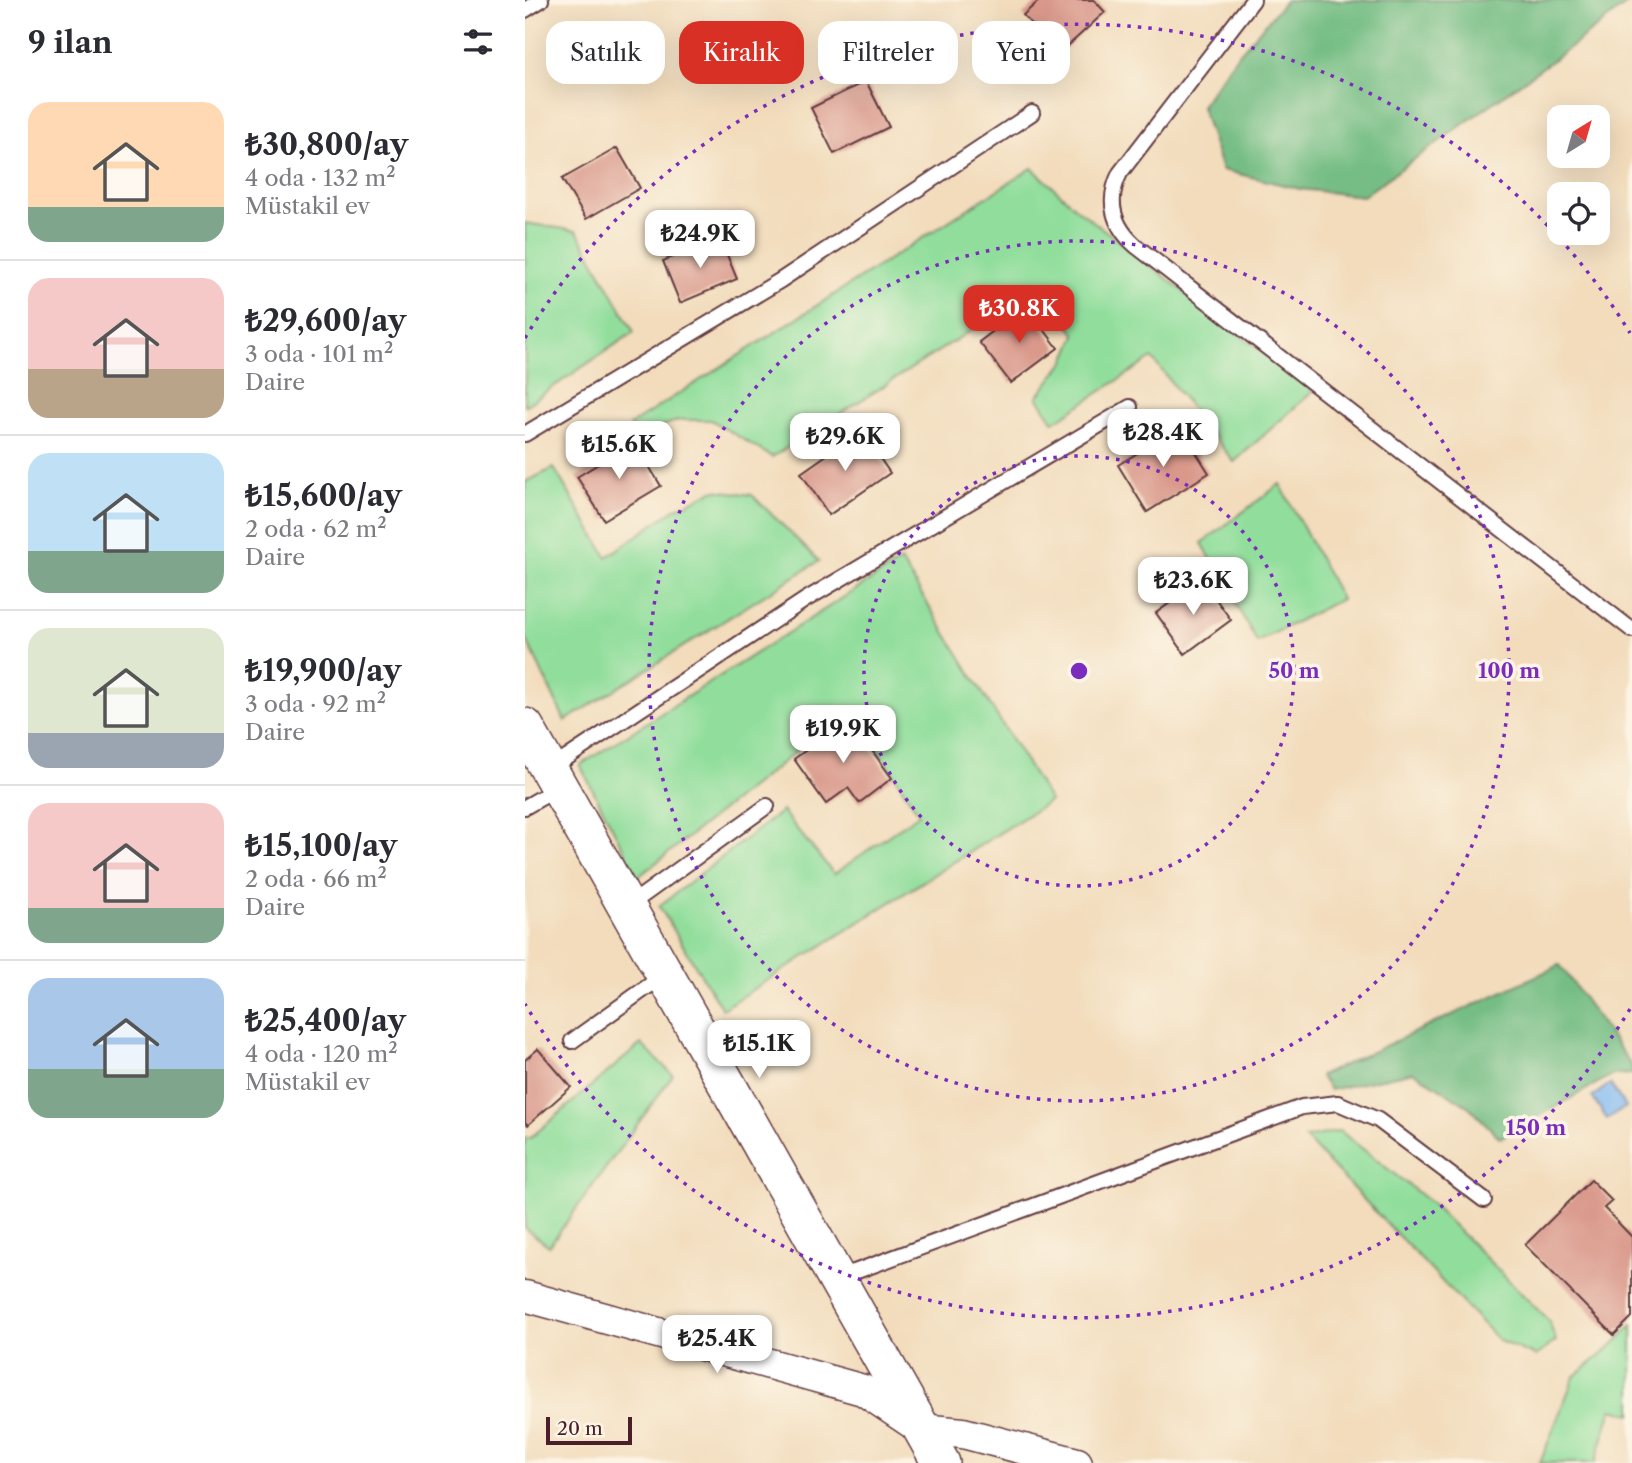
<!DOCTYPE html>
<html lang="tr">
<meta charset="utf-8">
<style>
:root{--surface:#fff;--page:#f2f2f3;--text:#2b2b33;--muted:#7c7c81;--line:#e1e1e2;--accent:#d93025}
body{margin:0;font-family:"Libre Caslon Text",serif;background:var(--page);color:var(--text);height:100vh;display:flex;flex-direction:column;font-size:26px;white-space:nowrap}
*{box-sizing:border-box;margin:0}
p{font-size:23px;color:var(--muted)}
.icon{flex:none;width:38px;height:38px;fill:none;stroke:currentColor;stroke-width:2;stroke-linecap:round;stroke-linejoin:round}
.map{position:relative;flex:1;overflow:hidden}
.sheet{display:flex;flex-direction:column;background:var(--surface);width:525px}
.sheet>*{flex:none}
.banner{position:absolute;left:21px;top:21px;width:665px;height:63px;display:flex;gap:14px}
.needle{width:46px;rotate:37deg}
.buttons{position:absolute;left:1022px;top:105px;display:grid;gap:14px}
.buttons a{display:grid;place-items:center;width:63px;height:63px;border-radius:14px;background:var(--surface);box-shadow:0 7px 28px #0002;font-size:35px}
.scale{position:absolute;left:21px;bottom:18px;width:86px;box-sizing:border-box;padding-left:7px;border:4px solid #4a1f2b;border-top:0;font-size:19px;line-height:24px;white-space:nowrap;color:#4a1f2b;-webkit-text-stroke:5px #fcf5e5;paint-order:stroke}
.price{position:absolute;translate:-50% -60px;padding:0 16px;border-radius:14px;background:#fff;color:#222;font-size:23px;line-height:46px;filter:drop-shadow(0 2px 4px #0008)}
.price::after{content:'';position:absolute;left:50%;top:42px;width:21px;height:16px;margin-left:-10px;background:inherit;clip-path:polygon(0 0,100% 0,50% 100%)}
.price.selected{background:var(--accent);color:#fff}
ul{padding:0;list-style:none}
li{display:flex;align-items:center;gap:21px;height:175px;padding:0 28px}
li+li{border-top:2px solid var(--line)}
li span{display:grid;place-items:center;flex:none;width:196px;height:140px;border-radius:21px;color:#555}
li>.icon{margin-inline-start:auto}
span .icon{width:84px;height:84px;fill:#fffc;stroke-width:1}
li b{font-size:30px}
h2{display:flex;justify-content:space-between;align-items:center;height:84px;padding:0 28px;font-size:30px}
.pill{padding:0 24px;border-radius:21px;background:var(--surface);box-shadow:0 7px 28px #0002;font-size:24px;line-height:63px}
.pill.selected{background:var(--accent);color:#fff}
main{display:flex;flex:1;min-height:0}
.map>svg:first-child{display:block}
.green{fill:#91de9c;stroke:#6e7e64;stroke-width:2}
.forest{fill:#74bd84;stroke:#5f6e58;stroke-width:2}
.water{fill:#81b9f2;stroke:#666c8e;stroke-width:2}
.building{fill:#d9988a}
.lines{fill:none;stroke-linecap:round;stroke-linejoin:round}
.service-casing{stroke:#633b41;stroke-width:18}
.minor-casing{stroke:#633b41;stroke-width:33}
.tertiary-casing{stroke:#633b41;stroke-width:40}
.service{stroke:#fff;stroke-width:14}
.minor{stroke:#fff;stroke-width:30}
.tertiary{stroke:#fff;stroke-width:37}
.ring{fill:none;stroke:#7b2cbf;stroke-width:3.5;stroke-dasharray:3.5 7}
.centre{fill:#7b2cbf;stroke:#fcf5e5;stroke-width:3.5}
.ring-label{font-size:21px;text-anchor:middle;font-weight:bold;fill:#7b2cbf;stroke:#fcf5e5;stroke-width:7;stroke-linejoin:round;paint-order:stroke}
</style>
<main>
<section class="sheet">
<h2>9 ilan<svg class="icon" aria-label="filters" viewBox="0 0 24 24"><path d="M4 7h16M4 17h16"/><circle cx="9" cy="7" r="2"/><circle cx="15" cy="17" r="2"/></svg></h2>
<ul>
<li><span style="background:linear-gradient(#ffd9b3 75%,#7fa58c 0)"><svg class="icon" aria-label="home" viewBox="0 0 24 24"><path d="M3 11l9-7 9 7M6 9v11h12V9"/></svg></span><div><b>₺30,800/ay</b><p>4 oda · 132 m²</p><p>Müstakil ev</p></div></li>
<li><span style="background:linear-gradient(#f6c9c9 65%,#b9a48a 0)"><svg class="icon" aria-label="home" viewBox="0 0 24 24"><path d="M3 11l9-7 9 7M6 9v11h12V9"/></svg></span><div><b>₺29,600/ay</b><p>3 oda · 101 m²</p><p>Daire</p></div></li>
<li><span style="background:linear-gradient(#bfe0f5 70%,#7fa58c 0)"><svg class="icon" aria-label="home" viewBox="0 0 24 24"><path d="M3 11l9-7 9 7M6 9v11h12V9"/></svg></span><div><b>₺15,600/ay</b><p>2 oda · 62 m²</p><p>Daire</p></div></li>
<li><span style="background:linear-gradient(#dfe7d0 75%,#9aa5b1 0)"><svg class="icon" aria-label="home" viewBox="0 0 24 24"><path d="M3 11l9-7 9 7M6 9v11h12V9"/></svg></span><div><b>₺19,900/ay</b><p>3 oda · 92 m²</p><p>Daire</p></div></li>
<li><span style="background:linear-gradient(#f6c9c9 75%,#7fa58c 0)"><svg class="icon" aria-label="home" viewBox="0 0 24 24"><path d="M3 11l9-7 9 7M6 9v11h12V9"/></svg></span><div><b>₺15,100/ay</b><p>2 oda · 66 m²</p><p>Daire</p></div></li>
<li><span style="background:linear-gradient(#a9c7e8 65%,#7fa58c 0)"><svg class="icon" aria-label="home" viewBox="0 0 24 24"><path d="M3 11l9-7 9 7M6 9v11h12V9"/></svg></span><div><b>₺25,400/ay</b><p>4 oda · 120 m²</p><p>Müstakil ev</p></div></li>
</ul>
</section>
<div class="map">
<svg width="1107" height="1463" viewBox="0 0 1107 1463">
<rect width="100%" height="100%" fill="#fcf5e5"/>
<filter id="ink" filterUnits="userSpaceOnUse"><feTurbulence type="fractalNoise" baseFrequency=".0143" numOctaves="2"/><feDisplacementMap in="SourceGraphic" scale="14" xChannelSelector="R" yChannelSelector="G"/><feConvolveMatrix kernelMatrix="1 2 1 2 8 2 1 2 1" color-interpolation-filters="sRGB"/></filter>
<filter id="wash" filterUnits="userSpaceOnUse"><feTurbulence type="fractalNoise" baseFrequency=".00686" numOctaves="4" result="noise"/><feDisplacementMap in="SourceGraphic" scale="28" xChannelSelector="R" yChannelSelector="G"/><feGaussianBlur stdDeviation="1.57" result="paint"/><feColorMatrix in="noise" values="0 0 0 0 0 0 0 0 0 0 0 0 0 0 0 0 0 1.4 0 .05"/><feComposite in="paint" operator="in"/></filter>
<g filter="url(#wash)">
<rect width="100%" height="100%" fill="#f2dcbc"/>
<!-- green -->
<path class="green" d="M507 168 552 209 788 391 709 462 627 358 529 422 512 397 540 361 551 335 514 287 247 457 186 420H155L112 434 105 425Z
M0 223 52 231 109 332 0 406Z
M29 468 82 557 150 509 190 490 227 495 294 561 40 721 0 636V482Z
M755 484 816 599 732 642 677 543Z
M376 561 525 801 197 1009 134 906 257 811 309 874 394 814 326 708 113 877 55 765Z
M116 1044 148 1075 24 1246 0 1228V1137L4 1139Z
M815 1131 906 1203 1024 1321 1031 1341 1011 1356 974 1341 780 1138Z
M1107 1325V1414L1087 1409 1070 1463H1015L1049 1377 1088 1345Z"/>
<!-- forest -->
<path class="forest" d="M761 0H1107L1043 49 838 196 775 189 697 170 676 106 711 57Z
M1035 965 1107 1066V1074L1087 1075 975 1138 944 1107 889 1072 805 1090 795 1076Z"/>
<!-- water -->
<path class="water" d="M1085 1084 1101 1107 1082 1119 1067 1097Z"/>
<g id="blocks">
<!-- building -->
<path class="building" d="M515 0H569L580 12 534 54 498 15Z
M341 81 364 127 309 154 286 108Z
M92 148 115 188 61 219 37 179Z
M195 238 212 279 155 303 138 261Z
M501 306 533 348 486 383 454 342Z
M655 427 684 473 622 512 593 465Z
M336 431 365 473 304 515 276 473Z
M109 442 136 486 79 520 52 477Z
M677 580 706 620 660 654 631 613Z
M324 719 367 778 334 803 323 788 301 804 269 759Z
M13 1049 46 1087 3 1125 0 1122V1060Z
M1066 1180 1087 1201 1079 1208 1107 1237V1317L1089 1335 1000 1245Z"/>
</g>
</g>
<g filter="url(#ink)">
<use href="#blocks" fill-opacity="0" stroke="#633b41" stroke-width="2"/>
<g class="lines">
<defs>
<path id="service" d="M728 0 595 173C581 201 588 226 611 246L1107 630
M0 10 16 0
M0 434 256 280 507 113
M25 769 280 600 605 407
M0 807 33 788
M103 906 242 806
M47 1041 139 975
M313 1278 777 1107 813 1103 853 1120 959 1200"/>
<path id="minor" d="M0 1296 338 1390 396 1429 438 1433 552 1463"/>
<path id="tertiary" d="M0 727 416 1463"/>
</defs>
<!-- service casing -->
<use href="#service" class="service-casing"/>
<!-- minor casing -->
<use href="#minor" class="minor-casing"/>
<!-- tertiary casing -->
<use href="#tertiary" class="tertiary-casing"/>
<!-- service -->
<use href="#service" class="service"/>
<!-- minor -->
<use href="#minor" class="minor"/>
<!-- tertiary -->
<use href="#tertiary" class="tertiary"/>
</g>
</g>
<!-- distance rings -->
<g class="ring">
<circle cx="554" cy="671" r="215"/>
<circle cx="554" cy="671" r="430"/>
<path d="M1105 1009A646 646 0 0 1 0 1004M0 338A646 646 0 0 1 1105 333"/>
</g>
<circle cx="554" cy="671" r="10" class="centre"/>
<g class="ring-label">
<text x="769" y="678">50 m</text>
<text x="984" y="678">100 m</text>
<text x="1011" y="1135">150 m</text>
</g>
</svg>
<div class="buttons">
<a><svg class="needle" viewBox="-14 -14 28 28"><path d="M0-13l5 13h-10z" fill="#e53935"/><path d="M0 13l5-13h-10z" fill="#7c7c81"/></svg></a>
<a><svg class="icon" aria-label="locate" viewBox="0 0 24 24"><circle cx="12" cy="12" r="6"/><path d="M12 2v4M12 18v4M2 12h4M18 12h4"/></svg></a>
</div>
<div class="scale">20 m</div>
<b class="price" style="left:175px;top:270px">₺24.9K</b>
<b class="price selected" style="left:494px;top:345px">₺30.8K</b>
<b class="price" style="left:638px;top:469px">₺28.4K</b>
<b class="price" style="left:320px;top:473px">₺29.6K</b>
<b class="price" style="left:94px;top:481px">₺15.6K</b>
<b class="price" style="left:668px;top:617px">₺23.6K</b>
<b class="price" style="left:318px;top:765px">₺19.9K</b>
<b class="price" style="left:234px;top:1080px">₺15.1K</b>
<b class="price" style="left:192px;top:1375px">₺25.4K</b>
<div class="banner">
<a class="pill">Satılık</a>
<a class="pill selected">Kiralık</a>
<a class="pill">Filtreler</a>
<a class="pill">Yeni</a>
</div>
</div>
</main>
